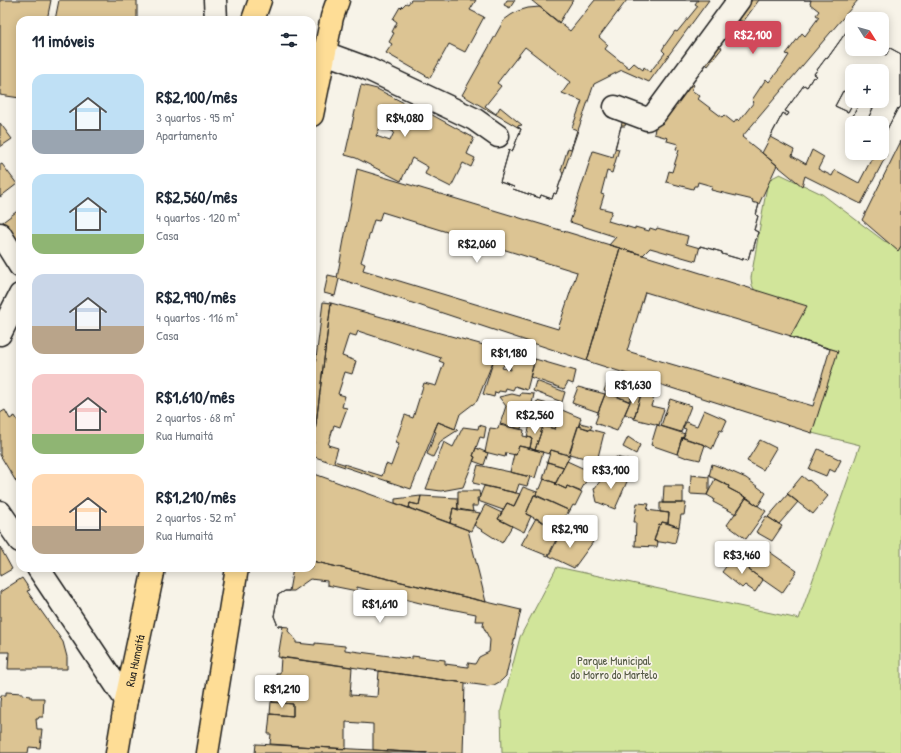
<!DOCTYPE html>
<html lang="pt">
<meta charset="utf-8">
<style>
:root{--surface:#fff;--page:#f6f6f7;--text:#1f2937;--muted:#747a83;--accent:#d1495b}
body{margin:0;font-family:"Patrick Hand",sans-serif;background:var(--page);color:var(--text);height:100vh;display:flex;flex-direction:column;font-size:15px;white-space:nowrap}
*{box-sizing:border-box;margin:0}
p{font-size:13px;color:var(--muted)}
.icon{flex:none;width:22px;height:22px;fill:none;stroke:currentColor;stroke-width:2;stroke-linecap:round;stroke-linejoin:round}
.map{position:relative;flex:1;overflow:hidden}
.sheet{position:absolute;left:16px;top:16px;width:300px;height:556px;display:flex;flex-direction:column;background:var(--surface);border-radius:12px;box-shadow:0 2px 10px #0003}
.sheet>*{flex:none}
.needle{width:26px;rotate:127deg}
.buttons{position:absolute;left:845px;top:12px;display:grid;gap:8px}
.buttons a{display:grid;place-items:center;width:44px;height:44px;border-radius:8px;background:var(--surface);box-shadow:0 2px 10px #0003;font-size:20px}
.price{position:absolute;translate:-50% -34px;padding:0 9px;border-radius:4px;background:#fff;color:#222;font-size:13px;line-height:26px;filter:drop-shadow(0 1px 2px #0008)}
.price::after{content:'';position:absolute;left:50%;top:24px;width:12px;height:9px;margin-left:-6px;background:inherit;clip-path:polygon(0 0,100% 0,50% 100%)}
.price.selected{background:var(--accent);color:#fff}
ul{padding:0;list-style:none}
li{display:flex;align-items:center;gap:12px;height:100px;padding:0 16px}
li span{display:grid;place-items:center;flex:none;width:112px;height:80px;border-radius:12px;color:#555}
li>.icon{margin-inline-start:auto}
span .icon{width:48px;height:48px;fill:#fffc;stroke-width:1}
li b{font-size:17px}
h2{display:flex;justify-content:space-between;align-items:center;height:48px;padding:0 16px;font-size:17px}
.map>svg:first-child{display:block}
.green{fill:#d1e59a;stroke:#76805b}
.building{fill:#dcc493;stroke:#1c1c1c;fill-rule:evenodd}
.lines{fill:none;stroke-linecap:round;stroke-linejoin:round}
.minor-casing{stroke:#1c1c1c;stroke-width:25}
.major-casing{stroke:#1c1c1c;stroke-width:25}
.minor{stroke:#f7f3e8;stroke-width:22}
.major{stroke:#fedd96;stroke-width:22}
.labels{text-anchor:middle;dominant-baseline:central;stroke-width:3.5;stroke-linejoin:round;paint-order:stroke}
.street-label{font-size:12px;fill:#1c1c1c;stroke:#f7f3e8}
.park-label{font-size:12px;fill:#525842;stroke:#f7f3e8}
</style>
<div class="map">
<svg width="901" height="753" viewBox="0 0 901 753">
<rect width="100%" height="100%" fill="#f7f3e8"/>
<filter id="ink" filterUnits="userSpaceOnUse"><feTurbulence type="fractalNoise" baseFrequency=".025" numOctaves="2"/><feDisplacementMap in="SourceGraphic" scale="8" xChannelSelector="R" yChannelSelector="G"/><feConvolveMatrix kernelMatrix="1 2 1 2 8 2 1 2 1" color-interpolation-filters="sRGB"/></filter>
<g filter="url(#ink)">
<!-- green -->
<path class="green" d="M780 174 822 194 884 241 901 246V753H502L501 710 520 637 557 567 799 619 860 445 812 433 835 350 790 337 797 325 759 299 752 285 751 278 768 180Z"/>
<!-- building -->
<path class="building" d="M0 0H51L47 20H20V98L0 95Z
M59 0H137V20H55Z
M411 0H476L470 10 484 17 465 52 449 44 430 78 386 53 392 44 389 42 394 33 392 32 397 22 393 19 400 7 401 8 406 3 408 4Z
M507 0H515L510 8 504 5Z
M531 0H573L559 23Z
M595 0H709L649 82 622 70 594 84 556 194 554 193 552 199 541 195 540 198 513 189 514 187 500 182 509 150 512 152 521 129 462 95 504 20 511 15 518 11 528 8 540 7 570 31Z
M627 0H698L695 4 698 6 677 32 675 31 665 45 662 50 665 53 650 72 644 67 643 70 634 63 629 68 605 49 608 45 599 37Z
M752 0H858L742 137 777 165 759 204 756 215 758 216 754 230 758 232 753 250 751 249 748 260 743 258V260L722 254V252L700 246 696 261 650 248 643 255 609 245 616 237 570 222 593 151 613 157 623 119 655 128Z
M759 0H811L810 4 819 11 816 15 819 17 805 36 802 33 786 54 789 55 782 66 769 82 766 79 752 100 754 102 743 116 739 121 737 119 734 123 724 115 722 117 698 99 700 96 691 90 694 85 692 83 706 64 708 66 722 48 719 46 730 31 731 32 740 20 743 22Z
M849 28 852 29V49H875L886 55 890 48 901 54V106L899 109 898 108 882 139V123H866L873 108 860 102 851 120 857 123H852V153H882V151L887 154 861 204 805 176 802 186 762 153 783 113 787 116 789 113 785 111 804 85 807 87 813 77 815 78 817 76 814 74 826 58 827 59ZM852 71H882V101H854L848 112 835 106 843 91 852 96Z
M849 28 852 29V49H875L886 55 890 48 901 54V106L899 109 898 108 882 139V123H866L873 108 860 102 851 120 857 123H852V153H877L874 159 872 158 859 183 835 170 832 176 818 169 824 157 812 150 806 164 792 156 794 150 770 137 783 113 787 116 789 113 785 111 804 85 807 87 813 77 815 78 817 76 814 74 826 58 827 59ZM852 71H882V101H854L848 112 835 106 843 91 852 96Z
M525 47 570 82 562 93 582 101 572 128 577 130 571 149 568 148 561 170 563 174 556 194 554 193 552 199 541 195 540 198 513 189 514 187 500 182 509 150 512 152 521 129 517 126 522 125 500 107 496 114 485 106 501 86 497 83Z
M361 85 377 89 414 108 416 106 474 138 467 154 475 158 471 167 463 163 451 187 425 174 428 167 412 158 401 181 356 158 345 155ZM381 126 394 132 390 141 376 136Z
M626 121 655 128 654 134 668 138 667 141 678 144 676 149 679 150 672 172 669 171 666 182 693 189 694 186H697L698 182 712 186 711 190 753 200 752 202 759 204 756 215 758 216 754 230 758 232 753 250 751 249 748 260 743 258V260L722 254V252L700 246V248L686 244 688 236 657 228 656 230 650 228 649 231 635 227V229L608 221 612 211 600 208 604 195 601 194 607 171 612 173 619 149 615 148 621 126H625Z
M0 123 12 139 0 147Z
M901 141V246L898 251 862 220Z
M2 164 17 184 0 197V165Z
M357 169 620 248 587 361 337 278Z
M20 209V251L0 224Z
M382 212 577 272 558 329 363 270 365 264 361 262 374 220 379 221Z
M620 248 807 306 790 337 838 351 812 433 587 361Z
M328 275 337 277 339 279 335 296 324 293Z
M645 292 791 336 790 337 830 349 813 406 627 351Z
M323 302 331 303 312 456V391Z
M331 303 498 349 477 401 460 414 455 429 438 422 411 489 312 456Z
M358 331 441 358 439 361 444 363 436 386 424 383 413 418 405 415 395 443 399 444 391 466 386 464 382 476 334 461 338 448 328 445 334 425 340 427 347 408 342 407 345 396 338 394 345 372 352 374 356 361 342 356 349 334 356 336Z
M500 348 535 359 527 390 515 386 513 390 506 388 505 392 499 391 498 393 495 392 494 397 483 394 494 359 505 363 502 368 511 370 509 361 498 358Z
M535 359 576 371 573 384 568 382 564 389 530 377Z
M608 380 635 389 629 401 604 391Z
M536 381 565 392 562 402 533 391Z
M578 387 605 394 598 412 572 403Z
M606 392 630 402 617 431 595 423 598 415H597Z
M634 392 641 395 634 418 625 414Z
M521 393 534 394 530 413 529 414 525 413 521 429 500 424 506 406 499 397 512 394 520 396Z
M641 393 654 397 651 406 664 409 659 425 634 419Z
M670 399 691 406 681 432 661 426Z
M537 401 562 408 555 429 530 422Z
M5 410 10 419 15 416 20 424V488L0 455V413Z
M562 410 581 418 569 455 551 450 549 454 535 450 543 426 555 429Z
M704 410 727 420 722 431 720 430 712 449 705 445 683 438 686 429 683 428 686 422 697 426Z
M438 422 458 430 441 441 433 457 427 454 436 432 434 431Z
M580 423 592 426 590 430 579 426Z
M530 424 537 426V424L543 426 535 450 530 448 532 438 527 437Z
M479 425 486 427 484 438 480 437 473 456 475 457 463 487 441 491 426 489 444 442 453 447 463 427 478 429Z
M499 425 524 430 523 436 532 438 530 448 519 446 516 455 506 453 505 457 485 452 490 428 498 429Z
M657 425 685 434 683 438 682 437 677 454 651 445Z
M578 426 604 433 597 461 569 454Z
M628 437 640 445 636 454 623 447Z
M682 437 705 445 700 460 687 457V458L677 454Z
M760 440 776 448 763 470 747 461Z
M519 446 543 452 535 478 510 472 514 454 516 455Z
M476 448 488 453 484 465 473 461 475 457 473 456Z
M818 449 841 460 835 472 829 469 826 476 809 469Z
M551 450 570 456 564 467 547 462Z
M616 457 634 462 629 477 612 473Z
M586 460 608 465 602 480 589 476 591 472 583 468Z
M567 461 591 472 580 492 567 486 566 489 555 484Z
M548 462 564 467 556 483 543 479Z
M712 464 728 470 746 478 766 493 758 506 749 499 728 488 729 486 709 476Z
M478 465 510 472 530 477 527 486 519 484 516 493 473 483Z
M609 472 629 477 615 509 597 502 594 489 601 480 603 481Z
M312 473 468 530 486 602 312 561Z
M691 475 709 477V490L707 495 690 494Z
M802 476 808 481 809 480 828 496 813 514 787 494Z
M544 479 556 483 555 484 566 489 567 486 582 492 575 506 573 505 568 514V510L536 495 538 489H540Z
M715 479 729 486 728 488 749 499 746 498 736 514 713 502 714 499 707 495Z
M484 486 516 493 520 494 514 506 507 503 503 510 478 501Z
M664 486H683V503H663Z
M523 487 537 492 536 495H534L526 514 531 516 524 532 498 519 507 503 514 506Z
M458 491H479L480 498H477L478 506H472L473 512 458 510Z
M788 494 798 502 779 524 768 517Z
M534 495 568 510 559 530 526 514Z
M421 496 419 505 410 503 409 508 395 503V499Z
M421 496 457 498 458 510 453 508 450 523 409 508 410 503 419 505Z
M746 498 766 511 746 539 727 525Z
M637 503 649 504 647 510 669 513 668 523 662 522 661 525 659 524 654 541 658 542 657 547 635 546 636 522H634Z
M660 503H686L684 515H681L679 527 668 523 669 513 660 512Z
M485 505 502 513 498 519 512 526 502 543 474 525Z
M453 508 480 513 471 531 450 523Z
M766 516 782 526 772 541 756 532Z
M536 518 561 530 548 556 521 545Z
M662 522 679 527 675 543 667 541 666 543 654 541 659 524 661 525Z
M562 530 580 539 581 536 593 542 574 568 549 556Z
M753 543 763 550 764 548 797 571 782 593 749 570 750 567 741 561Z
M0 547 12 569 0 576Z
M734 556 750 567 749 570 763 580 755 592 745 585 742 588 722 572Z
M312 561 521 610 506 676 501 681 494 685 487 686 278 657 283 626H278L274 616 278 595 285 591H289L293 568H312Z
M22 578 30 590 27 591 63 642 67 657V669H8L9 652H0V592Z
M310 579 327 581V585L357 591V587L420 603 476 614 475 621H484L483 626 490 640 489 652 479 657 475 664 468 663V667L445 664V660L412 656V659L345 650V646L315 643V645L296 643V640L288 631 289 627 278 626 274 616 278 595 285 591H293Z
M281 657 352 667 350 695 377 697 379 671 465 683 463 753H427L373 750V724L346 722V749L270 744 271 734H268L270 714 293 716V704L272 702V698H275L276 673H280Z
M6 692 23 693V695L31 696V698H44L43 717H39L38 719H36L37 729H42L40 748 29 747 28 753H0V702L1 695H6Z
M271 702 293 704V716L270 714Z
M256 744 373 750 427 753H255Z"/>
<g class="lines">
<defs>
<path id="minor" d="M215 0 216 20
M325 53 366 68 474 119 498 136
M615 107 647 119 655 114 739 0
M0 234 20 266
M0 334 20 295
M0 512 20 541
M38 568 126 700"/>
<g id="major">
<path d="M253 20 260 0"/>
<path d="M312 115 332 17 338 0"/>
<path id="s1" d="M117 753 126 700 154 568"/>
<path d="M207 753 237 568"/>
</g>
</defs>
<!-- minor casing -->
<use href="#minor" class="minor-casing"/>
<!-- major casing -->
<use href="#major" class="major-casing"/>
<!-- minor -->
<use href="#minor" class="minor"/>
<!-- major -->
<use href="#major" class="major"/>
</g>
</g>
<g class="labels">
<!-- street labels -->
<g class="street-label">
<text stroke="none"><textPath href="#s1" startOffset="94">Rua Humaitá</textPath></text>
</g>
<!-- park labels -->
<g class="park-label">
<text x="614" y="660">Parque Municipal<tspan x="614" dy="14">do Morro do Martelo</tspan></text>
</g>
</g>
</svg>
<div class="buttons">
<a><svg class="needle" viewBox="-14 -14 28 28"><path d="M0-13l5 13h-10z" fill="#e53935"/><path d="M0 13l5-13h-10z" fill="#747a83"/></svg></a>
<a>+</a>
<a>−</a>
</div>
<b class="price selected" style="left:753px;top:55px">R$2,100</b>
<b class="price" style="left:405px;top:138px">R$4,080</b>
<b class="price" style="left:477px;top:264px">R$2,060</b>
<b class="price" style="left:509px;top:373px">R$1,180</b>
<b class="price" style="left:633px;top:405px">R$1,630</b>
<b class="price" style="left:535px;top:435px">R$2,560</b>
<b class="price" style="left:611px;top:490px">R$3,100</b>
<b class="price" style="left:570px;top:549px">R$2,990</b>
<b class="price" style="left:742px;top:575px">R$3,460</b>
<b class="price" style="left:380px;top:624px">R$1,610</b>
<b class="price" style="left:282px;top:709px">R$1,210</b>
<section class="sheet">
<h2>11 imóveis<svg class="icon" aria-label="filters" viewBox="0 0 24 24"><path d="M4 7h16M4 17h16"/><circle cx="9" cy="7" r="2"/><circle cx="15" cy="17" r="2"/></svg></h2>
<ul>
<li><span style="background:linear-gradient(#bfe0f5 70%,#9aa5b1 0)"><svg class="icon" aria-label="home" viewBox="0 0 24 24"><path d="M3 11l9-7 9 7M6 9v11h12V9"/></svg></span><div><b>R$2,100/mês</b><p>3 quartos · 95 m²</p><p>Apartamento</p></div></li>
<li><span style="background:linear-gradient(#bfe0f5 75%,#8fb573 0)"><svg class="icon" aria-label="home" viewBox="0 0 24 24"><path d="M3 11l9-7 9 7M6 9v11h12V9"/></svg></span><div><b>R$2,560/mês</b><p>4 quartos · 120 m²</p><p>Casa</p></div></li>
<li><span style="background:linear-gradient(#c9d6e8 65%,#b9a48a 0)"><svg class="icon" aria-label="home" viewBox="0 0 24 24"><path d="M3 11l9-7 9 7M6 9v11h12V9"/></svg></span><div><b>R$2,990/mês</b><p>4 quartos · 116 m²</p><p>Casa</p></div></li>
<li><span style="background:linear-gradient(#f6c9c9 75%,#8fb573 0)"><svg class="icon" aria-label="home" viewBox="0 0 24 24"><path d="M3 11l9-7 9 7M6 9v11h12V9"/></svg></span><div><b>R$1,610/mês</b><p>2 quartos · 68 m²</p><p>Rua Humaitá</p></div></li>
<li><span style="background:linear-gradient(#ffd9b3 65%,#b9a48a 0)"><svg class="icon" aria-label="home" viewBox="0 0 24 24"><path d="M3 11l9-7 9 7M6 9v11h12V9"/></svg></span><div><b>R$1,210/mês</b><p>2 quartos · 52 m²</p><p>Rua Humaitá</p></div></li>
</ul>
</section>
</div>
